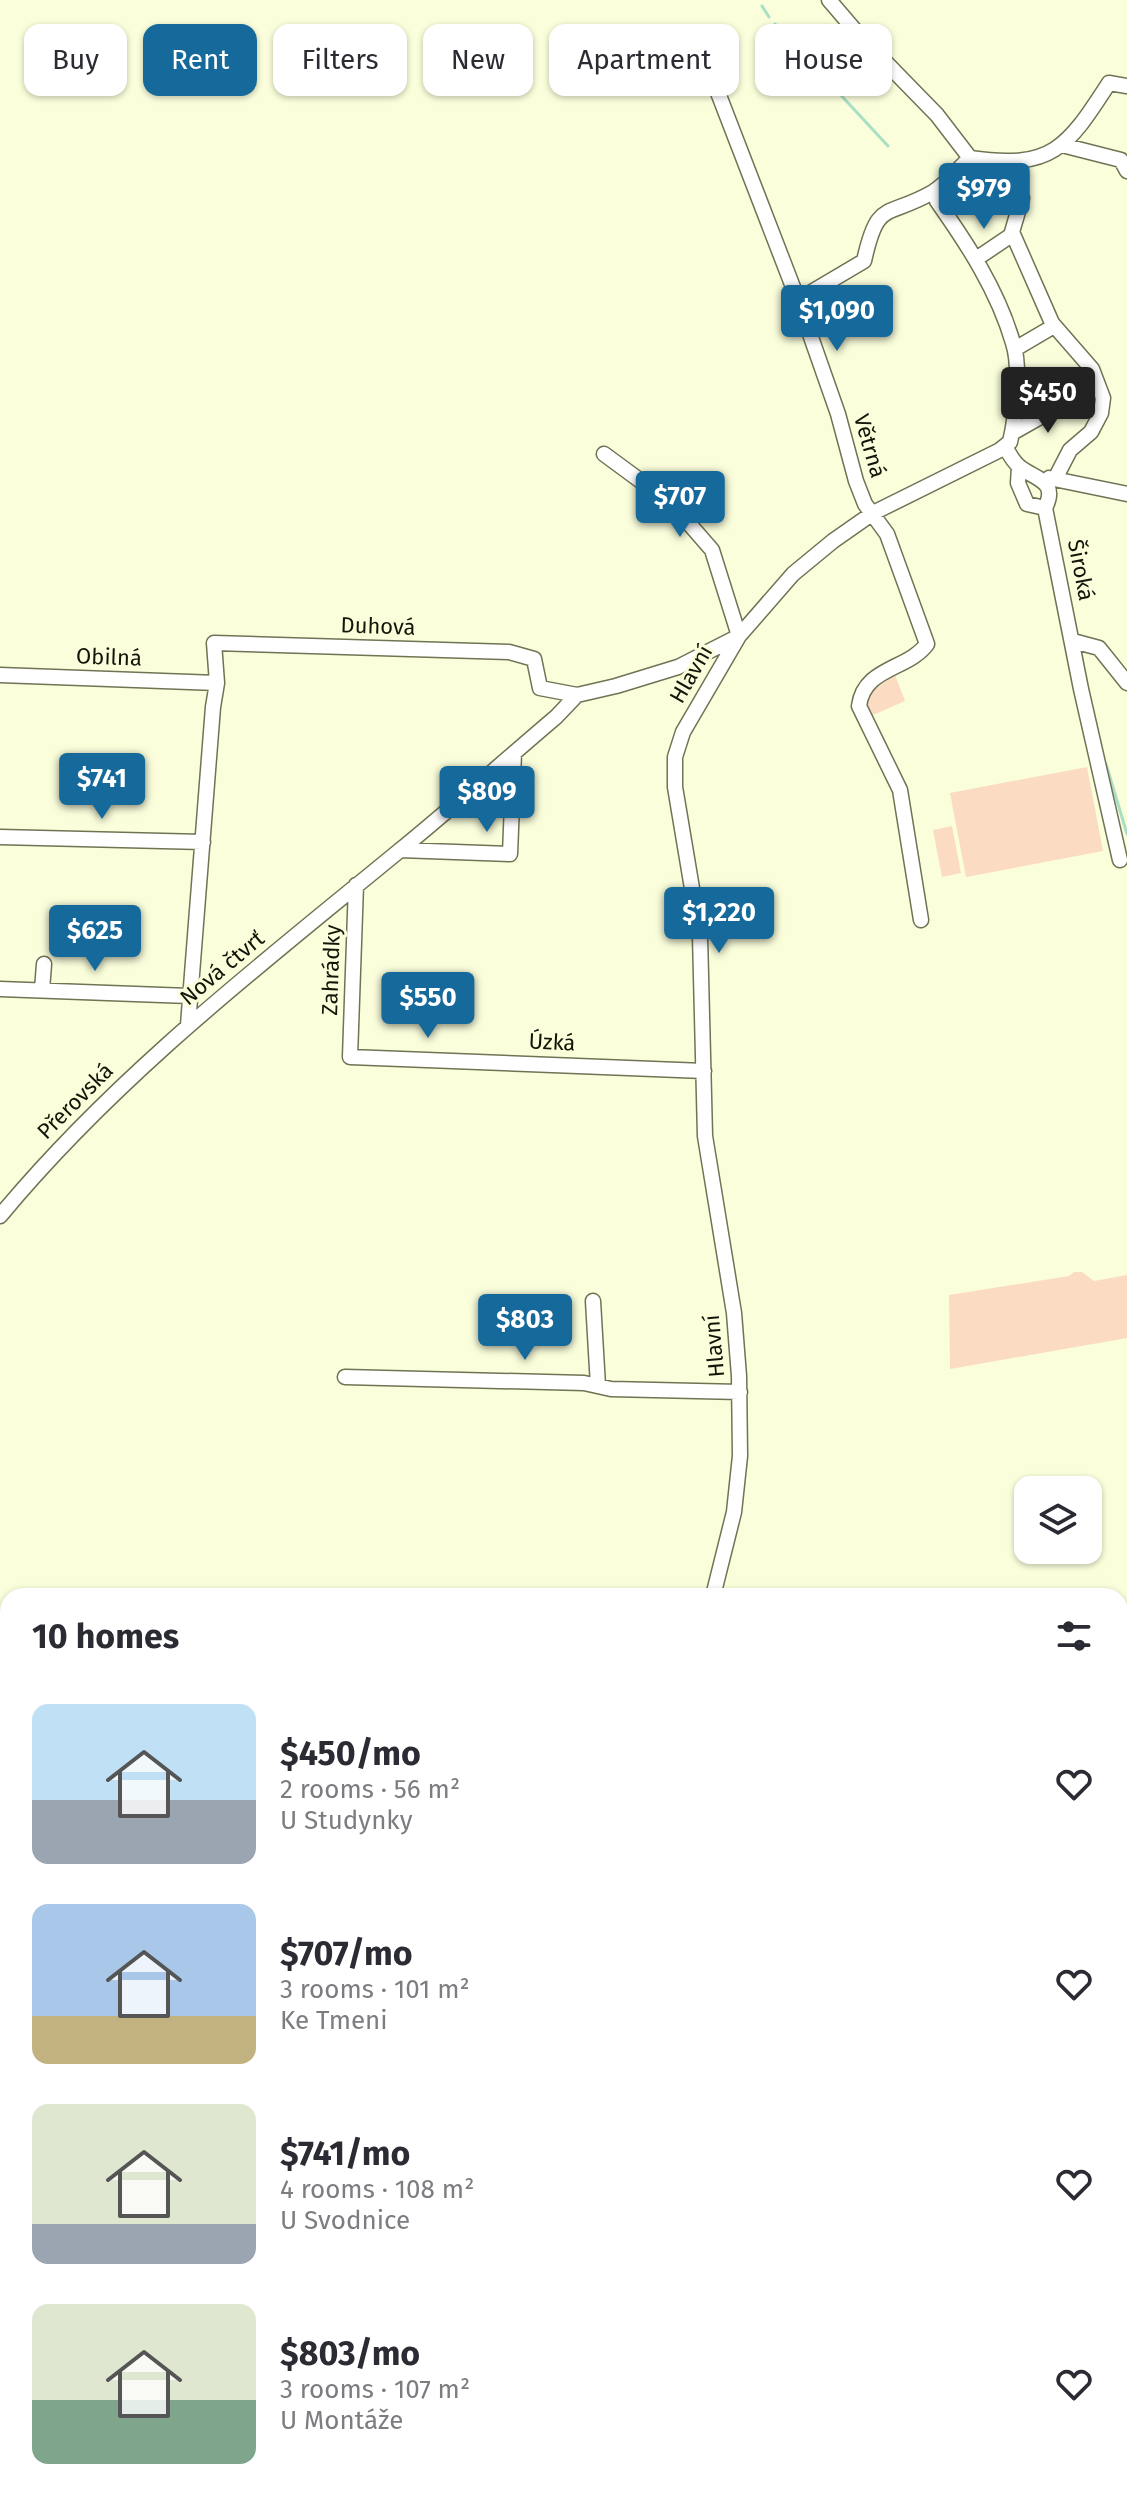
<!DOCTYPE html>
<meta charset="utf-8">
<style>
:root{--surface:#fff;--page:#f7f7f7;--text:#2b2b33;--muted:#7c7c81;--accent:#166a9b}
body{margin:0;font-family:"Fira Sans",sans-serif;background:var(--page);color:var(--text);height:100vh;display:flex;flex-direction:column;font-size:30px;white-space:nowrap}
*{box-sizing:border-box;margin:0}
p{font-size:26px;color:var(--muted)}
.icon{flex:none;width:44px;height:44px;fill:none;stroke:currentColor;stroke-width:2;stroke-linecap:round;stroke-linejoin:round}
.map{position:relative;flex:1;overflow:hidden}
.details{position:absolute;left:0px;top:1588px;width:1128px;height:914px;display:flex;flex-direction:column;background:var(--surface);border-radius:24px 24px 0 0;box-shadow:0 2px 6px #0004}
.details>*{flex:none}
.banner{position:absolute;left:24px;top:24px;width:1080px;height:72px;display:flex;gap:16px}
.tools{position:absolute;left:1014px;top:1476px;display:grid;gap:16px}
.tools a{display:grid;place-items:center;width:88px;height:88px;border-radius:16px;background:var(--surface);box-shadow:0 2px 6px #0004;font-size:40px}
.price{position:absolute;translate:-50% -68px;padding:0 18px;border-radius:8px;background:var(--accent);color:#fff;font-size:26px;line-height:52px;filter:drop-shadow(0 2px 4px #0008)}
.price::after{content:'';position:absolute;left:50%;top:48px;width:24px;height:18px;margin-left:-12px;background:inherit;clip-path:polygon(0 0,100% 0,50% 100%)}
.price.on{background:#222;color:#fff}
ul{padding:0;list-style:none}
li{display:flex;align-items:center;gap:24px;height:200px;padding:0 32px}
li span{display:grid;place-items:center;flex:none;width:224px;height:160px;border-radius:16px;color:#555}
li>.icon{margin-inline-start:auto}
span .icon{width:96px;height:96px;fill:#fffc;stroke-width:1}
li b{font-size:34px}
h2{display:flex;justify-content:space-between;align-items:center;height:96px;padding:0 32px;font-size:34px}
.tag{padding:0 28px;border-radius:16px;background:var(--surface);box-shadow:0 2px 6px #0004;font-size:28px;line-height:72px}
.tag.on{background:var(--accent);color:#fff}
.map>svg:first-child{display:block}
.green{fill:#fbdcc2}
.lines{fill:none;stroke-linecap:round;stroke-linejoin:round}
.stream{stroke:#a9dfc5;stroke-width:3}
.minor-casing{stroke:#707354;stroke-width:17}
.major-casing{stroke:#fff;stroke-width:19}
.minor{stroke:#fff;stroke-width:14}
.major{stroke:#e2cd9b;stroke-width:16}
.rail{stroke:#575946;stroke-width:3;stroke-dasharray:14 14;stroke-linecap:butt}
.labels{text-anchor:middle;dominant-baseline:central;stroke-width:6;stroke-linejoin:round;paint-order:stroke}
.street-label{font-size:22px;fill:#141508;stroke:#fafedb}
</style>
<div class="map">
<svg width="1127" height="2501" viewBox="0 0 1127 2501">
<rect width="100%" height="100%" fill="#fafedb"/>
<!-- green -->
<path class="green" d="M895 675 905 701 873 715 868 706 867 695Z
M1087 767 1103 851 966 877 950 793Z
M952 826 961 873 942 877 933 830Z
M1074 1272H1082L1094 1281 1127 1275V1338L950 1369 949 1295 1069 1276Z
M0 2307H8V2441L0 2442Z
M1120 2315H1127V2466H1120Z"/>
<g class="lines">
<!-- stream -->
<path class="stream" d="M762 6 769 17
M775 24 888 146
M1106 764 1127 834
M1120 1890 1127 1874
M0 1965 4 1970 8 2032"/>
<defs>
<path id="minor" d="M829 0 859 35 937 115 970 158
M705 59 798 300 838 414 856 481 865 504 887 534 927 644C908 670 864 667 859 706L900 790 921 920
M1062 145 1121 160 1127 171
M970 158C1052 170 1067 148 1109 83L1127 86
M1022 198 1012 232 1052 323 1092 369 1103 398 1101 413 1091 432 1070 450 1055 479
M976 259 1013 234
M798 300 864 261C878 198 886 219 933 192 946 184 958 169 970 158
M1015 349 1054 326
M1012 433 1042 416 1047 402
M1005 446C1009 454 1014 463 1021 468 1038 480 1058 482 1045 508L1081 689 1120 860
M1019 467 1018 483 1027 504 1045 508
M1049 478 1127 494
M1073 641 1099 648 1127 683
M0 675 217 683
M0 837 203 842
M400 850 510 854 514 753
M356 885 350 1057 704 1071
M0 989 189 996
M42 990 44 964
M188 1025 213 707 217 683 214 643 509 652 534 659 540 688 577 695 616 686 678 667 739 636 712 550 672 504 604 454
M0 1216C116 1076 259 966 399 851 452 808 504 761 556 717L577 695
M593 1301 598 1386
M345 1377 584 1383 611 1389 740 1392
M713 1596 734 1512 740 1456 739 1376 734 1313 705 1136 700 936 675 787V757L683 732 739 636 793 574 833 541 873 513 1000 450 1010 442C1016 417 1021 367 1013 343 998 291 968 245 937 201L935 191
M0 1827 8 1828
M1120 1949H1127"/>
<path id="major" d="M0 2204 8 2211
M1120 2248H1127
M1120 2262H1127
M0 2265 8 2264"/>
</defs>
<!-- minor casing -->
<use href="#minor" class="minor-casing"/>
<!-- major casing -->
<use href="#major" class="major-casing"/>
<!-- minor -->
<use href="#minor" class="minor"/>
<!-- major -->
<use href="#major" class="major"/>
<!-- rail -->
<path class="rail" d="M0 2494 150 2501"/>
</g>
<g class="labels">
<!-- street labels -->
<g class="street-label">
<text transform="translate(870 446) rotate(74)">Větrná</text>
<text transform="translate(1081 570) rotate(79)">Široká</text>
<text transform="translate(378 626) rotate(2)">Duhová</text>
<text transform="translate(109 657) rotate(2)">Obilná</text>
<text transform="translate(691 674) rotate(-60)">Hlavní</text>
<text transform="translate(222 968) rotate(-40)">Nová čtvrť</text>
<text transform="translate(331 970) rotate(-88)">Zahrádky</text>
<text transform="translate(552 1042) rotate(3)">Úzká</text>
<text transform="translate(75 1101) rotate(-45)">Přerovská</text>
<text transform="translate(714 1346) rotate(-95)">Hlavní</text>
</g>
</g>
</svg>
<div class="tools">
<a><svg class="icon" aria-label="layers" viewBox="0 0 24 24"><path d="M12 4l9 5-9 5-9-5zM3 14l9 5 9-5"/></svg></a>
</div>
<b class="price" style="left:984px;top:231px">$979</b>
<b class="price" style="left:837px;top:353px">$1,090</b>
<b class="price on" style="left:1048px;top:435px">$450</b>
<b class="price" style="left:680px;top:539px">$707</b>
<b class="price" style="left:102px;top:821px">$741</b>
<b class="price" style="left:487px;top:834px">$809</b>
<b class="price" style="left:719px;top:955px">$1,220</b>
<b class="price" style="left:95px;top:973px">$625</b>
<b class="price" style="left:428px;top:1040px">$550</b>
<b class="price" style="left:525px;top:1362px">$803</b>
<div class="banner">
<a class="tag">Buy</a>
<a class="tag on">Rent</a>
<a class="tag">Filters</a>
<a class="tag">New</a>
<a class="tag">Apartment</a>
<a class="tag">House</a>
</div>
<section class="details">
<h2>10 homes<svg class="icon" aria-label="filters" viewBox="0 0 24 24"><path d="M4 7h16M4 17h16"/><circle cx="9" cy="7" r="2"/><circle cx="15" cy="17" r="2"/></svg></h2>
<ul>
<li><span style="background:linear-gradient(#bfe0f5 60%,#9aa5b1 0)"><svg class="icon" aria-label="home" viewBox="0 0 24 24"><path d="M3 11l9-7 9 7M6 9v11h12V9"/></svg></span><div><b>$450/mo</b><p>2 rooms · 56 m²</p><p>U Studynky</p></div><svg class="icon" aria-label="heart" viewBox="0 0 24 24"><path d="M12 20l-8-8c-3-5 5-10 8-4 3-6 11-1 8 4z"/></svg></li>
<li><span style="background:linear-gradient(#a9c7e8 70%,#c2b280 0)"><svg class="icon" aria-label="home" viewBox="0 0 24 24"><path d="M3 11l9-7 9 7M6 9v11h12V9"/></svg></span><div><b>$707/mo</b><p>3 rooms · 101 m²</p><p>Ke Tmeni</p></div><svg class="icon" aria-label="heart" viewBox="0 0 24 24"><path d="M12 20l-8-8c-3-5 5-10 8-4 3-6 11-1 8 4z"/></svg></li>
<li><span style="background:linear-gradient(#dfe7d0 75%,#9aa5b1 0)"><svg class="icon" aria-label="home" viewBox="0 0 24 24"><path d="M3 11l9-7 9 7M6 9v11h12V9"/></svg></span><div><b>$741/mo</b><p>4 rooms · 108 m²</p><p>U Svodnice</p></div><svg class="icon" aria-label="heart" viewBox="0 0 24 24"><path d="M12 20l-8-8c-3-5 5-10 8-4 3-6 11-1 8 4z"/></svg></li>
<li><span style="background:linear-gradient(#dfe7d0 60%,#7fa58c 0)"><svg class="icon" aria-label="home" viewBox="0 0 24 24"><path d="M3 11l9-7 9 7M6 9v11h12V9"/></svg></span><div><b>$803/mo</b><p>3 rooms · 107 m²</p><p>U Montáže</p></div><svg class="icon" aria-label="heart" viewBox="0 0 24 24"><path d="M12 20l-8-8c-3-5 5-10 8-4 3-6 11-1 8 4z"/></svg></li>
</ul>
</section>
</div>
